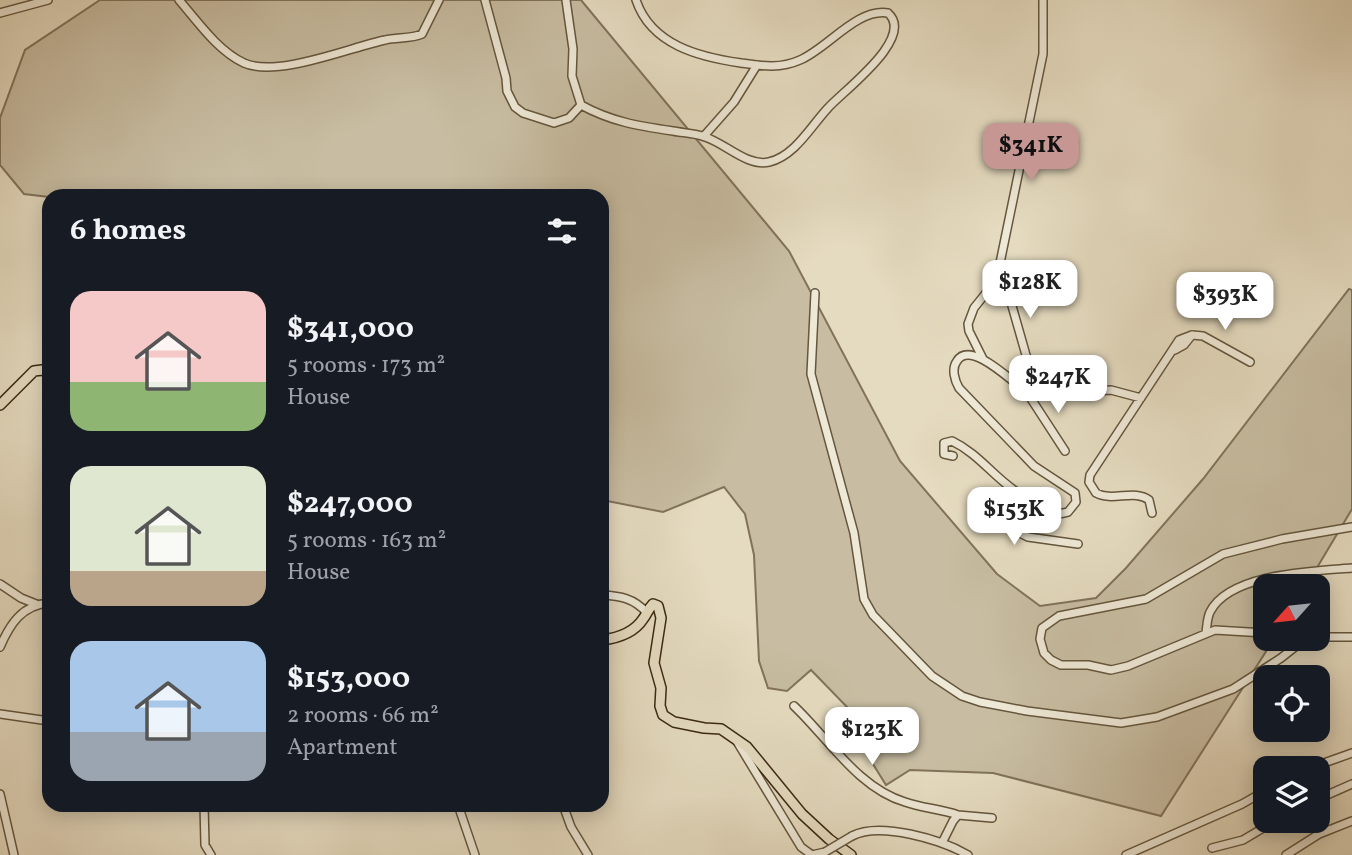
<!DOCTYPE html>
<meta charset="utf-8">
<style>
:root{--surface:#171b24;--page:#242831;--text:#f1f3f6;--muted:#9ea1a6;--accent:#c59692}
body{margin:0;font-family:Vollkorn,serif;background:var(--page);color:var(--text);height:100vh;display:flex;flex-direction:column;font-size:26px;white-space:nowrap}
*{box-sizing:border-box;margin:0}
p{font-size:23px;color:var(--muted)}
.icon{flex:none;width:38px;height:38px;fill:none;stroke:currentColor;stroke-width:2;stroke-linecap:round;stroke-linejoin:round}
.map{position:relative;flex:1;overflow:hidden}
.details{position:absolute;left:42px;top:189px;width:567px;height:623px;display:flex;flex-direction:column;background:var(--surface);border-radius:21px;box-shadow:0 4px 18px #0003}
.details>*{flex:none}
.needle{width:46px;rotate:243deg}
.controls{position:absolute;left:1253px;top:574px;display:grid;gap:14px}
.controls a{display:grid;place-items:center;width:77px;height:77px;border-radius:14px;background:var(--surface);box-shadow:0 4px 18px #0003;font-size:35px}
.price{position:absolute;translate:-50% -60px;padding:0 16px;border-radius:14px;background:#fff;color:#222;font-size:23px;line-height:46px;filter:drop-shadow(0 2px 4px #0008)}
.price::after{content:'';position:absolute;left:50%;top:42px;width:21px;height:16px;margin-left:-10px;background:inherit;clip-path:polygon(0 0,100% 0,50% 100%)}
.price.selected{background:var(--accent);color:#111}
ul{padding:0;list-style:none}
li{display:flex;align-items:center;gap:21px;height:175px;padding:0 28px}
li span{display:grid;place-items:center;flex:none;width:196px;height:140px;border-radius:21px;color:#555}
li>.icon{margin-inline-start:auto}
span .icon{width:84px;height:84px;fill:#fffc;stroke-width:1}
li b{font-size:30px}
h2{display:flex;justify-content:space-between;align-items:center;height:84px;padding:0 28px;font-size:30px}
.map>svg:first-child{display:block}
.green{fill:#c8bda2;stroke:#81735a;stroke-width:2}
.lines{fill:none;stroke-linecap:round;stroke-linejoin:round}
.minor-casing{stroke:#65563d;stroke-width:10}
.major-casing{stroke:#3a2911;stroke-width:12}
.minor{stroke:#eee8d6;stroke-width:7}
.major{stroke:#e5dbc0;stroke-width:9}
.minor-bridge-casing{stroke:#65563d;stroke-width:10;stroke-linecap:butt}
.minor-bridge{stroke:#eee8d6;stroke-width:7}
</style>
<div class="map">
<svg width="1352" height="855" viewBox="0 0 1352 855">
<rect width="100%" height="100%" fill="#e5dbc0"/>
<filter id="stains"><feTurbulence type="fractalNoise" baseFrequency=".00286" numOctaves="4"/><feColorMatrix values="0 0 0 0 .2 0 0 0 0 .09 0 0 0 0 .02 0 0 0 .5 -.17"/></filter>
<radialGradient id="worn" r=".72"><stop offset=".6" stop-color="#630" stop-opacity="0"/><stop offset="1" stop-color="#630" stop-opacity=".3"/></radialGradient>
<!-- green -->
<path class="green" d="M100 0H581L789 251 900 461 997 574 1040 606 1096 598 1126 568 1203 479 1349 289 1352 290V509L1306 586H1265V639H1274L1161 816 993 773 910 770 886 785 863 748 840 724 850 710 811 670 787 691 768 688 759 661 754 555 745 514 724 487 663 512 602 500V196L49 197 24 194 0 165V118L25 50Z"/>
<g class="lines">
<defs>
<path id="minor" d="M179 0C198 22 218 51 244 63 277 78 351 47 385 40 397 37 411 39 422 34L439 0
M485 0 506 78 507 91 515 107 523 113 554 123 569 118 581 105
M566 0 573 49 572 76 581 105C612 122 639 126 673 131 683 133 695 133 705 137 725 143 747 167 769 162 795 156 811 126 828 108 843 91 916 38 888 13 857 8 828 48 800 60 780 69 762 66 741 63 699 57 651 45 636 0
M0 13 48 0
M704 136 734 102 757 65
M1000 264 1030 369 1039 386
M815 293 811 374 854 533 864 599 873 615 932 676 962 696 980 702 1027 711 1121 723 1157 717 1233 689 1281 658 1305 639
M1192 335 1203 336 1250 362
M983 359 969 331 968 324 974 308 994 283 1000 263 1043 54V0
M1029 388 1035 385 1080 392 1111 390 1141 398
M1028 394 1065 451
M953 456 944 454V443L952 441C973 451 987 468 1005 483 1021 497 1039 506 1059 514L1068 512 1076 502 1075 493 1034 466 959 388C955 381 951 369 957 361 970 340 1010 380 1023 389
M1023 497 1013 521 1018 532 1028 537 1078 544
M1152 513 1149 500C1135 489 1112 502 1096 493L1089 482 1090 475 1179 340 1192 335 1184 345 1175 350
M0 584 21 598 36 604
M602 595C620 596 634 598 647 613
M1206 633C1207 626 1207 618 1210 612 1229 573 1315 571 1352 568
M1265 633 1215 630 1128 666 1111 670 1088 665H1061L1051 660 1044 653 1040 639 1042 628 1059 616 1146 599 1223 554 1282 539 1352 527
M1318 637H1352
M0 647C10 624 22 605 49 603
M794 706C828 738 858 788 905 802 922 808 941 809 958 815
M0 714 49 721
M736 740 801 847 812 855 825 852
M1310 768 1352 753
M0 794 14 855
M1318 799 1352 784
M204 805 205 845 211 855
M458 805 475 855
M563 805 571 827 588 855
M852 836C880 821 942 840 968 855
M942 843 953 821 958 815 992 818
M1212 848 1243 840 1275 821
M1126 855 1242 804 1265 791
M1286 855 1319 834 1352 821"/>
<path id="major" d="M0 405 34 371 42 370 49 373
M602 640C618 638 634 633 643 619 647 614 648 609 653 604L658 606 661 618 654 663 661 688 660 706 663 715 674 722 704 728 721 729 747 747 802 814 829 839 851 855"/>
</defs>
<!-- minor casing -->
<use href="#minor" class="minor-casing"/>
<!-- major casing -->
<use href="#major" class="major-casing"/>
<!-- minor -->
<use href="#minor" class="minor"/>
<!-- major -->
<use href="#major" class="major"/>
<defs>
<path id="minor-bridge" d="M825 852 852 836"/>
</defs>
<!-- minor-bridge casing -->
<use href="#minor-bridge" class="minor-bridge-casing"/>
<!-- minor-bridge -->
<use href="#minor-bridge" class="minor-bridge"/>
</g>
<rect width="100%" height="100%" filter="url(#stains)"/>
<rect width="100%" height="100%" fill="url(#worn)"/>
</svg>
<div class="controls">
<a><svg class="needle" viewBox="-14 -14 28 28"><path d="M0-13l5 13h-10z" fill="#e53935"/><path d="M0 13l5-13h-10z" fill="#9ea1a6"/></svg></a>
<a><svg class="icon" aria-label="locate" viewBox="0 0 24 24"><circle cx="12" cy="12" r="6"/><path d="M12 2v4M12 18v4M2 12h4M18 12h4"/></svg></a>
<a><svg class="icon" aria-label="layers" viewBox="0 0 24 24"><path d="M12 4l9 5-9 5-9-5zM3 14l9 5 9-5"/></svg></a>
</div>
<b class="price selected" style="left:1031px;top:183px">$341K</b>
<b class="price" style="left:1030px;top:320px">$128K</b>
<b class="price" style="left:1225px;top:332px">$393K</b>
<b class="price" style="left:1058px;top:415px">$247K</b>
<b class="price" style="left:1014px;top:547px">$153K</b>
<b class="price" style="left:872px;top:767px">$123K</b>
<section class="details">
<h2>6 homes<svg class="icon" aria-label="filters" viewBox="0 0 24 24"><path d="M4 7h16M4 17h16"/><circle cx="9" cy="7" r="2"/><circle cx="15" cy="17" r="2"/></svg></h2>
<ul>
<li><span style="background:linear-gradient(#f6c9c9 65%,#8fb573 0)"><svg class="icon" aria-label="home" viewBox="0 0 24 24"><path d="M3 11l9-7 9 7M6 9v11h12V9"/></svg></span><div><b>$341,000</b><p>5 rooms · 173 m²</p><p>House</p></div></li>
<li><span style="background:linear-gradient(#dfe7d0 75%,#b9a48a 0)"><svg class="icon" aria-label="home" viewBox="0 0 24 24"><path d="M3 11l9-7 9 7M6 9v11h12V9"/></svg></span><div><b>$247,000</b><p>5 rooms · 163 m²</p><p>House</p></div></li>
<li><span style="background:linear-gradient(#a9c7e8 65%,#9aa5b1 0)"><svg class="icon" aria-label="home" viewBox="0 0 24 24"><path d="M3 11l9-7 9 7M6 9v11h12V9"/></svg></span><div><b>$153,000</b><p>2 rooms · 66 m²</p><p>Apartment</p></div></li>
</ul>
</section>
</div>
